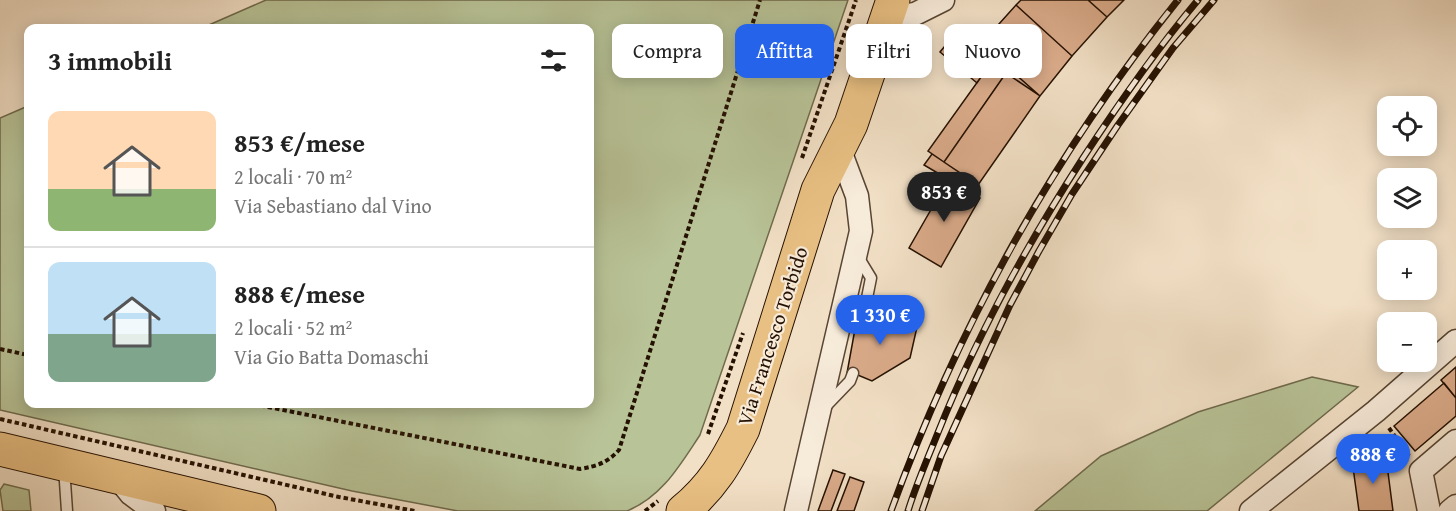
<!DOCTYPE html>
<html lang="it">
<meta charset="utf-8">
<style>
:root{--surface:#fff;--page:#f6f6f6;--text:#222;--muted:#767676;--line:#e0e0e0;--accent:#2563eb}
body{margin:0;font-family:"Gentium Book Plus",serif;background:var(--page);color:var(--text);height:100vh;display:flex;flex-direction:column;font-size:22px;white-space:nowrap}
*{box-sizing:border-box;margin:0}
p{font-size:20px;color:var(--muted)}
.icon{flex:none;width:33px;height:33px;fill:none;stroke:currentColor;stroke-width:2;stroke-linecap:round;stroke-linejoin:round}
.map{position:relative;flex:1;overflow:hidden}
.sheet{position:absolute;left:24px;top:24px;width:570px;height:384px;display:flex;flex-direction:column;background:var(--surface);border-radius:12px;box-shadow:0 3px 15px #0003}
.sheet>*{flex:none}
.top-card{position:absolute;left:612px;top:24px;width:570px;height:54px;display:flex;gap:12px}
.tools{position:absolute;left:1377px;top:96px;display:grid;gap:12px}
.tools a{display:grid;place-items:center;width:60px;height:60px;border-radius:12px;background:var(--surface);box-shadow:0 3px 15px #0003;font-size:30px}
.price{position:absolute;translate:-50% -51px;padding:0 14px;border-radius:21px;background:var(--accent);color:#fff;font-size:20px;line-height:39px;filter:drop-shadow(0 2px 3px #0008)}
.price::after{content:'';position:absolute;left:50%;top:36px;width:18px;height:14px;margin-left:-9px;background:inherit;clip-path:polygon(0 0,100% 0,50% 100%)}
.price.selected{background:#222;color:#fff}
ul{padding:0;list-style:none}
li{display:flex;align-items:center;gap:18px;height:150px;padding:0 24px}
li+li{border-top:2px solid var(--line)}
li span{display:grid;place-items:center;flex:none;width:168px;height:120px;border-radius:12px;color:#555}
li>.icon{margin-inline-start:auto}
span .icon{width:72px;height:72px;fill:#fffc;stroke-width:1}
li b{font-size:26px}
h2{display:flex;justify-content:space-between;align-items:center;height:72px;padding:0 24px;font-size:26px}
.chip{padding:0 21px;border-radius:12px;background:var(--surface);box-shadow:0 3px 15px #0003;font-size:21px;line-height:54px}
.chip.selected{background:var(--accent);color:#fff}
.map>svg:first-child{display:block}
.green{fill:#b8c397;stroke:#6e6a4c;stroke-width:1.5}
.building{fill:#daab8a;stroke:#251102;stroke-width:1.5}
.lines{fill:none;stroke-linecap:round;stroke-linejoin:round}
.lane-casing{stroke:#584533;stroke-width:13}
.street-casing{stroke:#584533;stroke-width:25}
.primary-casing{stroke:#251102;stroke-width:35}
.path{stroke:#251102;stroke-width:4;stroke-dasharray:4.5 3;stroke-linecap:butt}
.lane{stroke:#f7ebda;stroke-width:10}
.street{stroke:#f7ebda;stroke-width:22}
.primary{stroke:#e9c083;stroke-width:33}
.rail-casing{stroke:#251102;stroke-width:7}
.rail{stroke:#f7ebda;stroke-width:4.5;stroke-dasharray:14;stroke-linecap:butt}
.labels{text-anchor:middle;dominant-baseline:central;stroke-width:4.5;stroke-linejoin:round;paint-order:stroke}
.street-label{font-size:20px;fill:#251102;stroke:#f7ebda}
</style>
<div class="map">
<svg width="1456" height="511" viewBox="0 0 1456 511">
<rect width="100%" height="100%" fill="#f2e0c6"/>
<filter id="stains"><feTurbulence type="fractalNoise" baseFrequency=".00333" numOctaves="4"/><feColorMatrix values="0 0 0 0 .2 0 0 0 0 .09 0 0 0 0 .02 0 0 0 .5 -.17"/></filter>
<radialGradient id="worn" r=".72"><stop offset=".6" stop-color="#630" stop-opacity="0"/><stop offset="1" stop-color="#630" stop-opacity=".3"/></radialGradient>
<!-- green -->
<path class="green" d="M266 0H848L700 435C680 465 662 497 627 511H458L352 491 0 410V118L28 106V404H590V28H202Z
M1312 377 1358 387 1207 511H1035L1101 456 1198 412Z
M4 484 29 490 31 511H3L0 490Z"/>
<!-- building -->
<path class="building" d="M1021 0H1088L1107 17 1072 56 1016 5Z
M1088 0H1124L1107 17Z
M1016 5 1072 56 1040 96 981 44Z
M955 34 991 63 977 83 940 52Z
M973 37 981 44 1040 96 991 63 967 44Z
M991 63 1006 73 944 162 928 151Z
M1006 73 1040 96 978 185 944 162Z
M932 154 978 185 972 193 980 198 924 165Z
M948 180 980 198 941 267 909 248Z
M864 313 917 327 910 358 872 381 853 373H847L857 318Z
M1456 367V398L1441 380Z
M1444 383 1456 398V416L1415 451 1394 426Z
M1386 457 1393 511H1359L1352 460Z
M833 470 845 474 831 511H818Z
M850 477 864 482 854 511H837Z"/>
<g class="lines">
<defs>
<path id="lane" d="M857 255 871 278 864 313
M825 407 850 381 853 373
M64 467 67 511"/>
<path id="street" d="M887 18 915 14 943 0
M118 478 131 494 154 511
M796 511 861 231 857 196 839 148
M1251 511 1376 411 1456 341
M1429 511 1421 471 1456 441
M1450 511 1456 506"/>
<path id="primary" d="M0 449 259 511
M683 511C713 486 726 463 743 429L818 190 851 124 893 0"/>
</defs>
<!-- lane casing -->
<use href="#lane" class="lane-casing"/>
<!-- street casing -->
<use href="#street" class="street-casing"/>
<!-- primary casing -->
<use href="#primary" class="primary-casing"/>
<!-- path -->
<path class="path" d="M802 158 856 0
M0 349 28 355
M253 404 580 469C597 466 607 463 619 450L760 0
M0 419 339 497 415 511
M1389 428 1409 456
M708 434 743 333
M645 511 658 501"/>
<!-- lane -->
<use href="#lane" class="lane"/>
<!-- street -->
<use href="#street" class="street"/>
<!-- primary -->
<use href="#primary" class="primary"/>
<defs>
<path id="rail" d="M891 511C958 327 1055 153 1178 0
M908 511C916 485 927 460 937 435 976 337 1026 246 1083 158 1119 103 1156 50 1198 0
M922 511 941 456 1010 305 1039 251 1072 194 1118 125 1173 48 1214 0"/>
</defs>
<!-- rail casing -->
<use href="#rail" class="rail-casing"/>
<!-- rail -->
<use href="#rail" class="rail"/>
</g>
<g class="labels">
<!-- street labels -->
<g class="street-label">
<text transform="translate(772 336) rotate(-72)">Via Francesco Torbido</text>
</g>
</g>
<rect width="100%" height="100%" filter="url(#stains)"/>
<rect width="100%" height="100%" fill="url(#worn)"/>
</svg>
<div class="tools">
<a><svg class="icon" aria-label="locate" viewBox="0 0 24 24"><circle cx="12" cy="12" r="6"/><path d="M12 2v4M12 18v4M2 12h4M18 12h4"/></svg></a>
<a><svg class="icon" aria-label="layers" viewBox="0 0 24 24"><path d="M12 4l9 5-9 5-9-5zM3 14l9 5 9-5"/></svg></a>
<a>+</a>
<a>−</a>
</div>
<b class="price selected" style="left:944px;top:223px">853 €</b>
<b class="price" style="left:880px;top:346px">1 330 €</b>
<b class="price" style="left:1373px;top:485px">888 €</b>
<div class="top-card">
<a class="chip">Compra</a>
<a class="chip selected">Affitta</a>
<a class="chip">Filtri</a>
<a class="chip">Nuovo</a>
</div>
<section class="sheet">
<h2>3 immobili<svg class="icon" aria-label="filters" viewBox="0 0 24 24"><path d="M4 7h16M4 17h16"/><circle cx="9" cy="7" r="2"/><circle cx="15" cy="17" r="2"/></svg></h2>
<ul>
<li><span style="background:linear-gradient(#ffd9b3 65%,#8fb573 0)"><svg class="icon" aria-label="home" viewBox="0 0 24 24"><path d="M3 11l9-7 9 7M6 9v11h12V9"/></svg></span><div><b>853 €/mese</b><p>2 locali · 70 m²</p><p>Via Sebastiano dal Vino</p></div></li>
<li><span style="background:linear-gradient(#bfe0f5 60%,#7fa58c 0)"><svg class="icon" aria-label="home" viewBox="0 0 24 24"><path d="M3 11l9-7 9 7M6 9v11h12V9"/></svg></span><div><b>888 €/mese</b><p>2 locali · 52 m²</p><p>Via Gio Batta Domaschi</p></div></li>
</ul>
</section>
</div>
